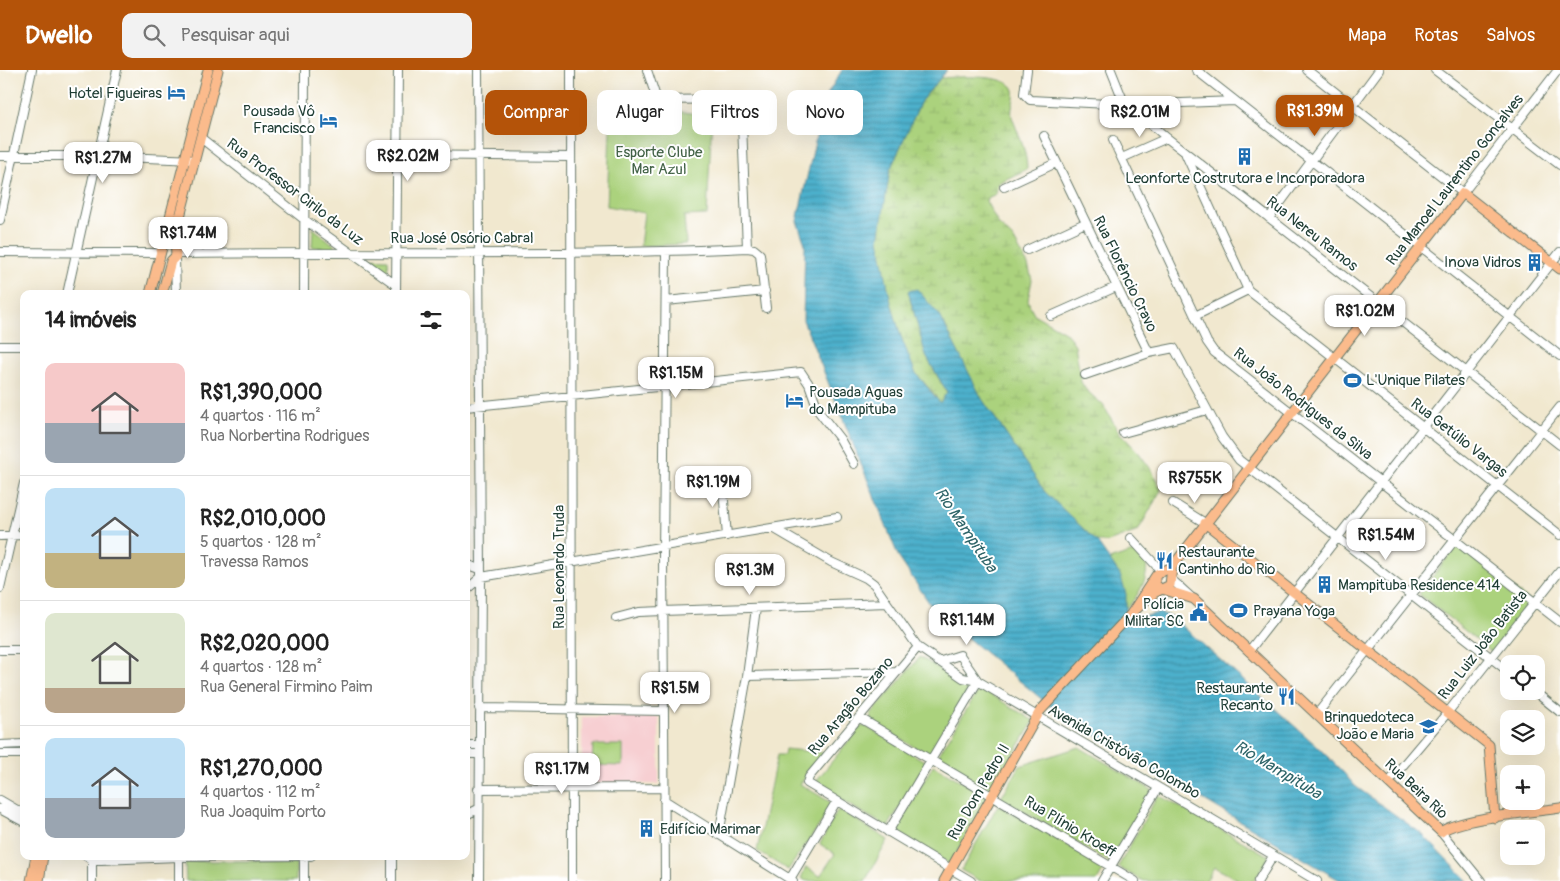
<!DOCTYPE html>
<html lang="pt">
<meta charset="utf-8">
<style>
:root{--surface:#fff;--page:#f2f2f2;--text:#222;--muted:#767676;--line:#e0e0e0;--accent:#b45309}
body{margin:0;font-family:Pangolin,sans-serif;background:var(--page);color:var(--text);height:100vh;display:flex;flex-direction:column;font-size:19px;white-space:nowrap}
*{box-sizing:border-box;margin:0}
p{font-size:16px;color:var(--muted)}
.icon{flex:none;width:28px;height:28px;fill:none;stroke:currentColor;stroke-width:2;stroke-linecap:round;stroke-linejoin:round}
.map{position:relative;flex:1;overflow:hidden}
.panel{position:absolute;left:20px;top:220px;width:450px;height:570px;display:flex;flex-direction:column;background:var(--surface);border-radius:10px;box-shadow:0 5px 20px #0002}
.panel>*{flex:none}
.top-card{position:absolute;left:485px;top:20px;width:475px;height:45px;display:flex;gap:10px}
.controls{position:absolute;left:1500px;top:585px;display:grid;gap:10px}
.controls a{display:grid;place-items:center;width:45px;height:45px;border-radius:10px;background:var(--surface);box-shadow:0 5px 20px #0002;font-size:25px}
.price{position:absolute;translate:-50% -42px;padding:0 11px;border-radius:10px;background:#fff;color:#222;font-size:16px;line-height:32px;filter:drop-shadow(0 1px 2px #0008)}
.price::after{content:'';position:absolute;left:50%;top:30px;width:15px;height:11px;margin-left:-8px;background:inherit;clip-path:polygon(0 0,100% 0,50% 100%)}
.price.on{background:var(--accent);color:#fff}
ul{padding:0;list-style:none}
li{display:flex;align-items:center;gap:15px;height:125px;padding:0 25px}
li+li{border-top:1px solid var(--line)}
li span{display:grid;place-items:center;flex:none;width:140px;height:100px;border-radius:10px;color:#555}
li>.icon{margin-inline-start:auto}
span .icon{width:60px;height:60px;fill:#fffc;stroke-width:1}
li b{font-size:21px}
h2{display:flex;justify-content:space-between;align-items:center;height:60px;padding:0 25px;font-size:21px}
.pill{padding:0 18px;border-radius:10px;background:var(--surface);box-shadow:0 5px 20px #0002;font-size:18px;line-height:45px}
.pill.on{background:var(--accent);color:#fff}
header{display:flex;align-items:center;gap:30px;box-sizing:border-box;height:70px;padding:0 25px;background:var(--accent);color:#fff}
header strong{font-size:24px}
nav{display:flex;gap:28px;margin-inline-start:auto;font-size:18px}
.search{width:350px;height:45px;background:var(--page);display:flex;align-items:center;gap:12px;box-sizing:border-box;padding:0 18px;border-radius:10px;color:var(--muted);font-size:19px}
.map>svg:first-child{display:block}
.built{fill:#f7cfd2}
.green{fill:#abd27d;stroke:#658858}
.wetland{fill:url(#wetland-marsh);stroke:#658858}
.water{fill:url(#water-rules);stroke:#367680}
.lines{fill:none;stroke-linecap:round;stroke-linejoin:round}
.minor-casing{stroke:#68796a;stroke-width:10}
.major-casing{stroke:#68796a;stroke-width:11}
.minor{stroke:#fff;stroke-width:8}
.major{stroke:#fbbb8c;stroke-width:9}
.labels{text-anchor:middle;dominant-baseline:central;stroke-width:4;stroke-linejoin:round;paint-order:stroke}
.poi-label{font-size:15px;fill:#1f3d34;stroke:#fff;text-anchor:end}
.park-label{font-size:15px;fill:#426246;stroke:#fff}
.street-label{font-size:15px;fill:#1f3d34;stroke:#fff}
.water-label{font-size:16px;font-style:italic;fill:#2f6569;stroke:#fff}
</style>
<header>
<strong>Dwello</strong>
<div class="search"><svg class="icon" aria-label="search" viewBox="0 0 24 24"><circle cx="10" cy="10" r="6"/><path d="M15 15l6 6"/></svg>Pesquisar aqui</div>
<nav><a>Mapa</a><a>Rotas</a><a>Salvos</a></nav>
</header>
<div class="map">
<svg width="1560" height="811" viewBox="0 0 1560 811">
<defs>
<pattern id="wetland-marsh" width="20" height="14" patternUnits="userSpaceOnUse" patternTransform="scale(1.25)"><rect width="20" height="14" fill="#abd27d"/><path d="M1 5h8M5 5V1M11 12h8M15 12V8" fill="none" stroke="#93b56d"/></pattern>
<pattern id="water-rules" width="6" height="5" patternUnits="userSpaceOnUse" patternTransform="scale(1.25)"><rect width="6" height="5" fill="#4db0cc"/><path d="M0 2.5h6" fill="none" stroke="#3f90a6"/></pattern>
</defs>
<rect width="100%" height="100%" fill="#fff"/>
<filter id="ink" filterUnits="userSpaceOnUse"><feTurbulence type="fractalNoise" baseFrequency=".02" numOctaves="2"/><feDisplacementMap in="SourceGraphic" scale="10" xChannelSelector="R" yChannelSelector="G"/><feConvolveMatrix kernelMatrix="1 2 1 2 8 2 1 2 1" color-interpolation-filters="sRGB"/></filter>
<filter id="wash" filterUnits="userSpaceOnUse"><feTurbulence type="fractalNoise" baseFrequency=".0096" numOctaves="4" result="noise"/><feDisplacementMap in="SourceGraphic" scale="20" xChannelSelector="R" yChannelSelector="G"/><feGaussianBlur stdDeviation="1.12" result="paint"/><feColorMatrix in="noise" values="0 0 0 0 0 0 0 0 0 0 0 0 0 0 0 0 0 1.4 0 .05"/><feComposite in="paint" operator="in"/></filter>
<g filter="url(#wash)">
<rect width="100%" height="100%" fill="#f1e8cf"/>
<!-- built -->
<path class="built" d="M582 647H659V714L582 713Z"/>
<!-- green -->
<path class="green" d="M611 37H646L712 46 707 145 684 146 686 174 640 176 644 143 607 136Z
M313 158 338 178 312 177Z
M365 188 388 189 389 206Z
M1458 474 1532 533 1493 583 1419 524Z
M1134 482C1161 492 1138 527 1126 539 1126 519 1121 506 1109 490Z
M920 587 964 614 968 620 930 686 870 651 871 644Z
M980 618 1034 651 991 722 936 689Z
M865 656 926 692 888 757 816 716V711L860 657Z
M593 675H623V696L592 695Z
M1079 677 1152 720 1110 792 1001 728 1020 696Z
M785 679 824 683 800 714 830 732 832 737 788 800 757 781 777 685H784Z
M933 695 988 727 950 794 900 764 898 757Z
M1158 725 1269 786 1254 811H1241L1214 797 1206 811H1143L1118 797Z
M998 735 1105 797 1097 811H980L961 800Z
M837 741H842L888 770 865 811H806L801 808 806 797 820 806 835 784 820 774Z
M185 791H296V811H186Z"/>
<!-- wetland -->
<path class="wetland" d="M941 8C956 7 1009 3 1014 20 1016 29 1010 37 1012 47 1018 64 1027 81 1027 99L998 113 996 124 987 128 986 131 998 154 1013 168 1028 195 1032 210 1028 230 1030 236 1035 245 1065 262 1071 269 1075 275 1081 312 1086 320 1103 335 1119 362 1139 383 1152 401 1161 420 1138 461 1108 472H1097L1045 422 982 329 940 246 908 221 926 286 947 323 939 334 935 325 915 302 901 267 890 229 878 169 890 100 921 31Z"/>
<!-- water -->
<path class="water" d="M842 0H947L921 31 890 100 879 169 890 229 901 267 915 302 940 333 947 322 926 286 908 221 917 219 940 246 982 329 1045 422 1097 472 1120 505 1126 524V541L1137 548 1158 543 1171 546 1318 677 1343 702 1355 716 1422 764 1468 811H1341L1061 645 949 553 944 555 899 488 803 250 805 174 797 151 825 28Z"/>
</g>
<g filter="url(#ink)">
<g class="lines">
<defs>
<path id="minor" d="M478 0 481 507 479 811
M571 0 572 811
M647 0 657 30 741 29 747 178 754 179 760 184 766 238
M1027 0 1024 24 1030 30 1128 35 1235 31
M1111 0 1123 30 1167 68 1560 375
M1196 0 1560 286
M1307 0 1463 123 1558 0
M1435 0 1560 95
M1044 66 1149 283 1174 278 1222 367 1239 390 1509 602
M201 68 305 150 396 215
M1113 70 1207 272 1214 282 1560 552
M397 85 571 87
M1186 85 1248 220 1560 465
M0 86H98L195 90
M1122 88 1167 68
M1004 117 1056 93
M1269 148 1379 0
M0 150 32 0
M1027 180 1085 153
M0 182 160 183
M176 184C367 181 557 187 747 178
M175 188 176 224
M67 224 117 0
M304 224 305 0
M396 224 398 0
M666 231 765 221
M1051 246 1116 217
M1195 246 1248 220
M0 276H24
M1085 305 1149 283
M466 337 801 302 809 314 819 342 840 369 854 394
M1123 363 1207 340
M722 408 727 466
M1173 433 1205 453
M773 458 831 492 866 508 874 514 918 577 963 608 978 611 988 617 1317 811
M0 466 24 465
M1131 468 1162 502
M466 494 480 499
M1171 509 1192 528
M0 518 24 413
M466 520 481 507 837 447
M616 548 639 542 663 541 887 533
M918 577 809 707 807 713 971 811
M0 580H24
M1249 581 1560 182
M938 592 960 585 978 611
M747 606 897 602
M1534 621 1560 642
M479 638 664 641
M1317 644 1560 337
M860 648 1135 811
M0 675 24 674
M466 675H478
M0 684H24
M466 684H478
M1389 712 1448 642 1560 501
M478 719 664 718
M0 730 24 744
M664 730 793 811
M0 739 24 752
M466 745 478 739
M888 762 978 611
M1441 762 1481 811
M719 765 747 606 756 538
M86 786 92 790H101L179 787 311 786
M790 809 836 732
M92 811V786
M179 811V786
M304 811V786
M392 811V786
M665 811 663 484 666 182
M1102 811 1158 718
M1258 811 1273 786"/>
<path id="major" d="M150 224 208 0
M162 224 171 191 176 186 175 166 218 0
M1205 453 1489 675 1495 748
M1155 508V514L1159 518 1194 529 1441 762C1458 748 1535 742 1560 738
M1131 544 1157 504 1172 497 1463 123 1560 199
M31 811 36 786
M39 811 43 786
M944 811 1040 641 1131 544 1154 523 1170 515 1172 497"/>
</defs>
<!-- minor casing -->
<use href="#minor" class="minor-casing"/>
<!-- major casing -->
<use href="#major" class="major-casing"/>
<!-- minor -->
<use href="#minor" class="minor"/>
<!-- major -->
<use href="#major" class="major"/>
</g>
</g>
<!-- icons -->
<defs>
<symbol id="hotel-bare" viewBox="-9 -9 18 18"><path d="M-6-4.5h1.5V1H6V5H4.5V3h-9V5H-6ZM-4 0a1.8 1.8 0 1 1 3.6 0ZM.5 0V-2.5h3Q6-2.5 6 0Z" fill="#1f6fb2" stroke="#fff" stroke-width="2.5" paint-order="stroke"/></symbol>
<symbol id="building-bare" viewBox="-9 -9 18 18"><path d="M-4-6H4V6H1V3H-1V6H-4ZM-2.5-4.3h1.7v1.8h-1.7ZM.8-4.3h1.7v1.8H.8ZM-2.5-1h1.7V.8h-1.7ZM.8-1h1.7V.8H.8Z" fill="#1f6fb2" stroke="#fff" stroke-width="2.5" paint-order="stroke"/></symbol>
<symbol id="stadium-bare" viewBox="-9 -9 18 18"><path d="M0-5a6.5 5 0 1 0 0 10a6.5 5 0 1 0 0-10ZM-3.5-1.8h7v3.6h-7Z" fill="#1f6fb2" stroke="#fff" stroke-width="2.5" paint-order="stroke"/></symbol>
<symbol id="restaurant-bare" viewBox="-9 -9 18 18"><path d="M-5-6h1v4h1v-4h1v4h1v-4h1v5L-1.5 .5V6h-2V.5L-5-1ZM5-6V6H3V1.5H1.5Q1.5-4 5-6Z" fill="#1f6fb2" stroke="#fff" stroke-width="2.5" paint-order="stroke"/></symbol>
<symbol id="civic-bare" viewBox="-9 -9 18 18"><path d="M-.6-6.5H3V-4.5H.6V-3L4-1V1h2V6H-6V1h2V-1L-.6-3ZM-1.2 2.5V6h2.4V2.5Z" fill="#1f6fb2" stroke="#fff" stroke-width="2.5" paint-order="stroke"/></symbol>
<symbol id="school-bare" viewBox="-9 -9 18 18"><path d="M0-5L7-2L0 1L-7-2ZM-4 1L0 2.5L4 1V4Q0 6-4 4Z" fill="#1f6fb2" stroke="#fff" stroke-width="2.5" paint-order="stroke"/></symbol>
</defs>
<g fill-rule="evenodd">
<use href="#hotel-bare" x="164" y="10" width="25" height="25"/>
<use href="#hotel-bare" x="316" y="38" width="25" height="25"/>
<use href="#building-bare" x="1232" y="74" width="25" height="25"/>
<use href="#building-bare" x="1522" y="180" width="25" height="25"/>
<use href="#stadium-bare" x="1340" y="298" width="25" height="25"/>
<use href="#hotel-bare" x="782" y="318" width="25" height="25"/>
<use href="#restaurant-bare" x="1152" y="478" width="25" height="25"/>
<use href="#building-bare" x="1312" y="502" width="25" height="25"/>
<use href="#stadium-bare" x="1226" y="528" width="25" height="25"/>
<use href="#civic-bare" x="1186" y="530" width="25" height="25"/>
<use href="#restaurant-bare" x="1274" y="614" width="25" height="25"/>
<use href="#school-bare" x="1416" y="644" width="25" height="25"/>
<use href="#building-bare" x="634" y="746" width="25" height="25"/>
</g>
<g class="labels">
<!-- poi labels -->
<g class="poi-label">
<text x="162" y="23">Hotel Figueiras</text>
<text x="315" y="41">Pousada Vô<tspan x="315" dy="17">Francisco</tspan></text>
<text x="1245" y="108" text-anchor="middle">Leonforte Costrutora e Incorporadora</text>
<text x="1521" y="192">Inova Vidros</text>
<text x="1366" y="310" text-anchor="start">L'Unique Pilates</text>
<text x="809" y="322" text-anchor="start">Pousada Aguas<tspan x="809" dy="17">do Mampituba</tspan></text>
<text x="1178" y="482" text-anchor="start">Restaurante<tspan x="1178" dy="17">Cantinho do Rio</tspan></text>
<text x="1338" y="515" text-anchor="start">Mampituba Residence 414</text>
<text x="1184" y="534">Polícia<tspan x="1184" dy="17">Militar SC</tspan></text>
<text x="1253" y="541" text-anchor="start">Prayana Yoga</text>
<text x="1273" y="618">Restaurante<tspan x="1273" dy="17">Recanto</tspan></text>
<text x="1414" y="647">Brinquedoteca<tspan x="1414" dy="17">João e Maria</tspan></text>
<text x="660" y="759" text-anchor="start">Edifício Marimar</text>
</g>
<!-- park labels -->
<g class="park-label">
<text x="659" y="82">Esporte Clube<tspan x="659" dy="17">Mar Azul</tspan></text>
</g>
<!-- street labels -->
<g class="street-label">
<text transform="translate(1455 110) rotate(-52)">Rua Manoel Laurentino Gonçalves</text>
<text transform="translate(295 122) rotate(37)">Rua Professor Cirilo da Luz</text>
<text transform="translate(1312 164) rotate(38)">Rua Nereu Ramos</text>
<text x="462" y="168">Rua José Osório Cabral</text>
<text transform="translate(1125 204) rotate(64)">Rua Florêncio Cravo</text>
<text transform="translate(1303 334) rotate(38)">Rua João Rodrigues da Silva</text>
<text transform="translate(1459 368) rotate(38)">Rua Getúlio Vargas</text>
<text transform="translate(559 497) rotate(-90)">Rua Leonardo Truda</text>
<text transform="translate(1483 575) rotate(-52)">Rua Luiz João Batista</text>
<text transform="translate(851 636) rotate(-50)">Rua Aragão Bozano</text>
<text transform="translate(1124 682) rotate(30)">Avenida Cristóvão Colombo</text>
<text transform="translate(1416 719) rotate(43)">Rua Beira Rio</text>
<text transform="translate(979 722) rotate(-60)">Rua Dom Pedro II</text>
<text transform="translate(1070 757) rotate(31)">Rua Plínio Kroeff</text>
</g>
<!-- water labels -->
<g class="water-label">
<text transform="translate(966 460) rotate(56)">Rio Mampituba</text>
<text transform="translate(1278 700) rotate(31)">Rio Mampituba</text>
</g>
</g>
</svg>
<div class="controls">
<a><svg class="icon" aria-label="locate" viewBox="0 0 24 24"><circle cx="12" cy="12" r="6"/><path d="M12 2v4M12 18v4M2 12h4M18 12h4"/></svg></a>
<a><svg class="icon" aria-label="layers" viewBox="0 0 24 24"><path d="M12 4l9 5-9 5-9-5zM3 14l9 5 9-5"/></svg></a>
<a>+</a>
<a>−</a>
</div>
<b class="price on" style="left:1315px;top:67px">R$1.39M</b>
<b class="price" style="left:1140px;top:68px">R$2.01M</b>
<b class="price" style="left:408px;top:112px">R$2.02M</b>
<b class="price" style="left:103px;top:114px">R$1.27M</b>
<b class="price" style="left:188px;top:189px">R$1.74M</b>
<b class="price" style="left:1365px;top:267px">R$1.02M</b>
<b class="price" style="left:676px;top:329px">R$1.15M</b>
<b class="price" style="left:1195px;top:434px">R$755K</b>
<b class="price" style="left:713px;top:438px">R$1.19M</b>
<b class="price" style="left:1386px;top:491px">R$1.54M</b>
<b class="price" style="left:750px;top:526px">R$1.3M</b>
<b class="price" style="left:967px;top:576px">R$1.14M</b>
<b class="price" style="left:675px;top:644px">R$1.5M</b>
<b class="price" style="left:562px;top:725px">R$1.17M</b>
<div class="top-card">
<a class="pill on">Comprar</a>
<a class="pill">Alugar</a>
<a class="pill">Filtros</a>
<a class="pill">Novo</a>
</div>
<section class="panel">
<h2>14 imóveis<svg class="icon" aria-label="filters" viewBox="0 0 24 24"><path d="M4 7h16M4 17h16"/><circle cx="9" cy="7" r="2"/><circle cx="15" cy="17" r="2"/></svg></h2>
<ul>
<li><span style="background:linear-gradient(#f6c9c9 60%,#9aa5b1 0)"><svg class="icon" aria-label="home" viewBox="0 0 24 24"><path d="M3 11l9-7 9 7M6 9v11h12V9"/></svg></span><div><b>R$1,390,000</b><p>4 quartos · 116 m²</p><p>Rua Norbertina Rodrigues</p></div></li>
<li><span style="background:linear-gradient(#bfe0f5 65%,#c2b280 0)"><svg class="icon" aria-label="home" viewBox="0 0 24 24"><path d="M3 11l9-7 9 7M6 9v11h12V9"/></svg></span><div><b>R$2,010,000</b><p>5 quartos · 128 m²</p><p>Travessa Ramos</p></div></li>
<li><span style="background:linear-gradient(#dfe7d0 75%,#b9a48a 0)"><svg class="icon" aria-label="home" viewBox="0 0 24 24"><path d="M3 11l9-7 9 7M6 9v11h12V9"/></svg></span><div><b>R$2,020,000</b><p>4 quartos · 128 m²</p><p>Rua General Firmino Paim</p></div></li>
<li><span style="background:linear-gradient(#bfe0f5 60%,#9aa5b1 0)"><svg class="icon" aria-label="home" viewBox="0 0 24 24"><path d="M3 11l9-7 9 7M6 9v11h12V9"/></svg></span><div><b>R$1,270,000</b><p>4 quartos · 112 m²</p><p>Rua Joaquim Porto</p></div></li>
</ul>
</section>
</div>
